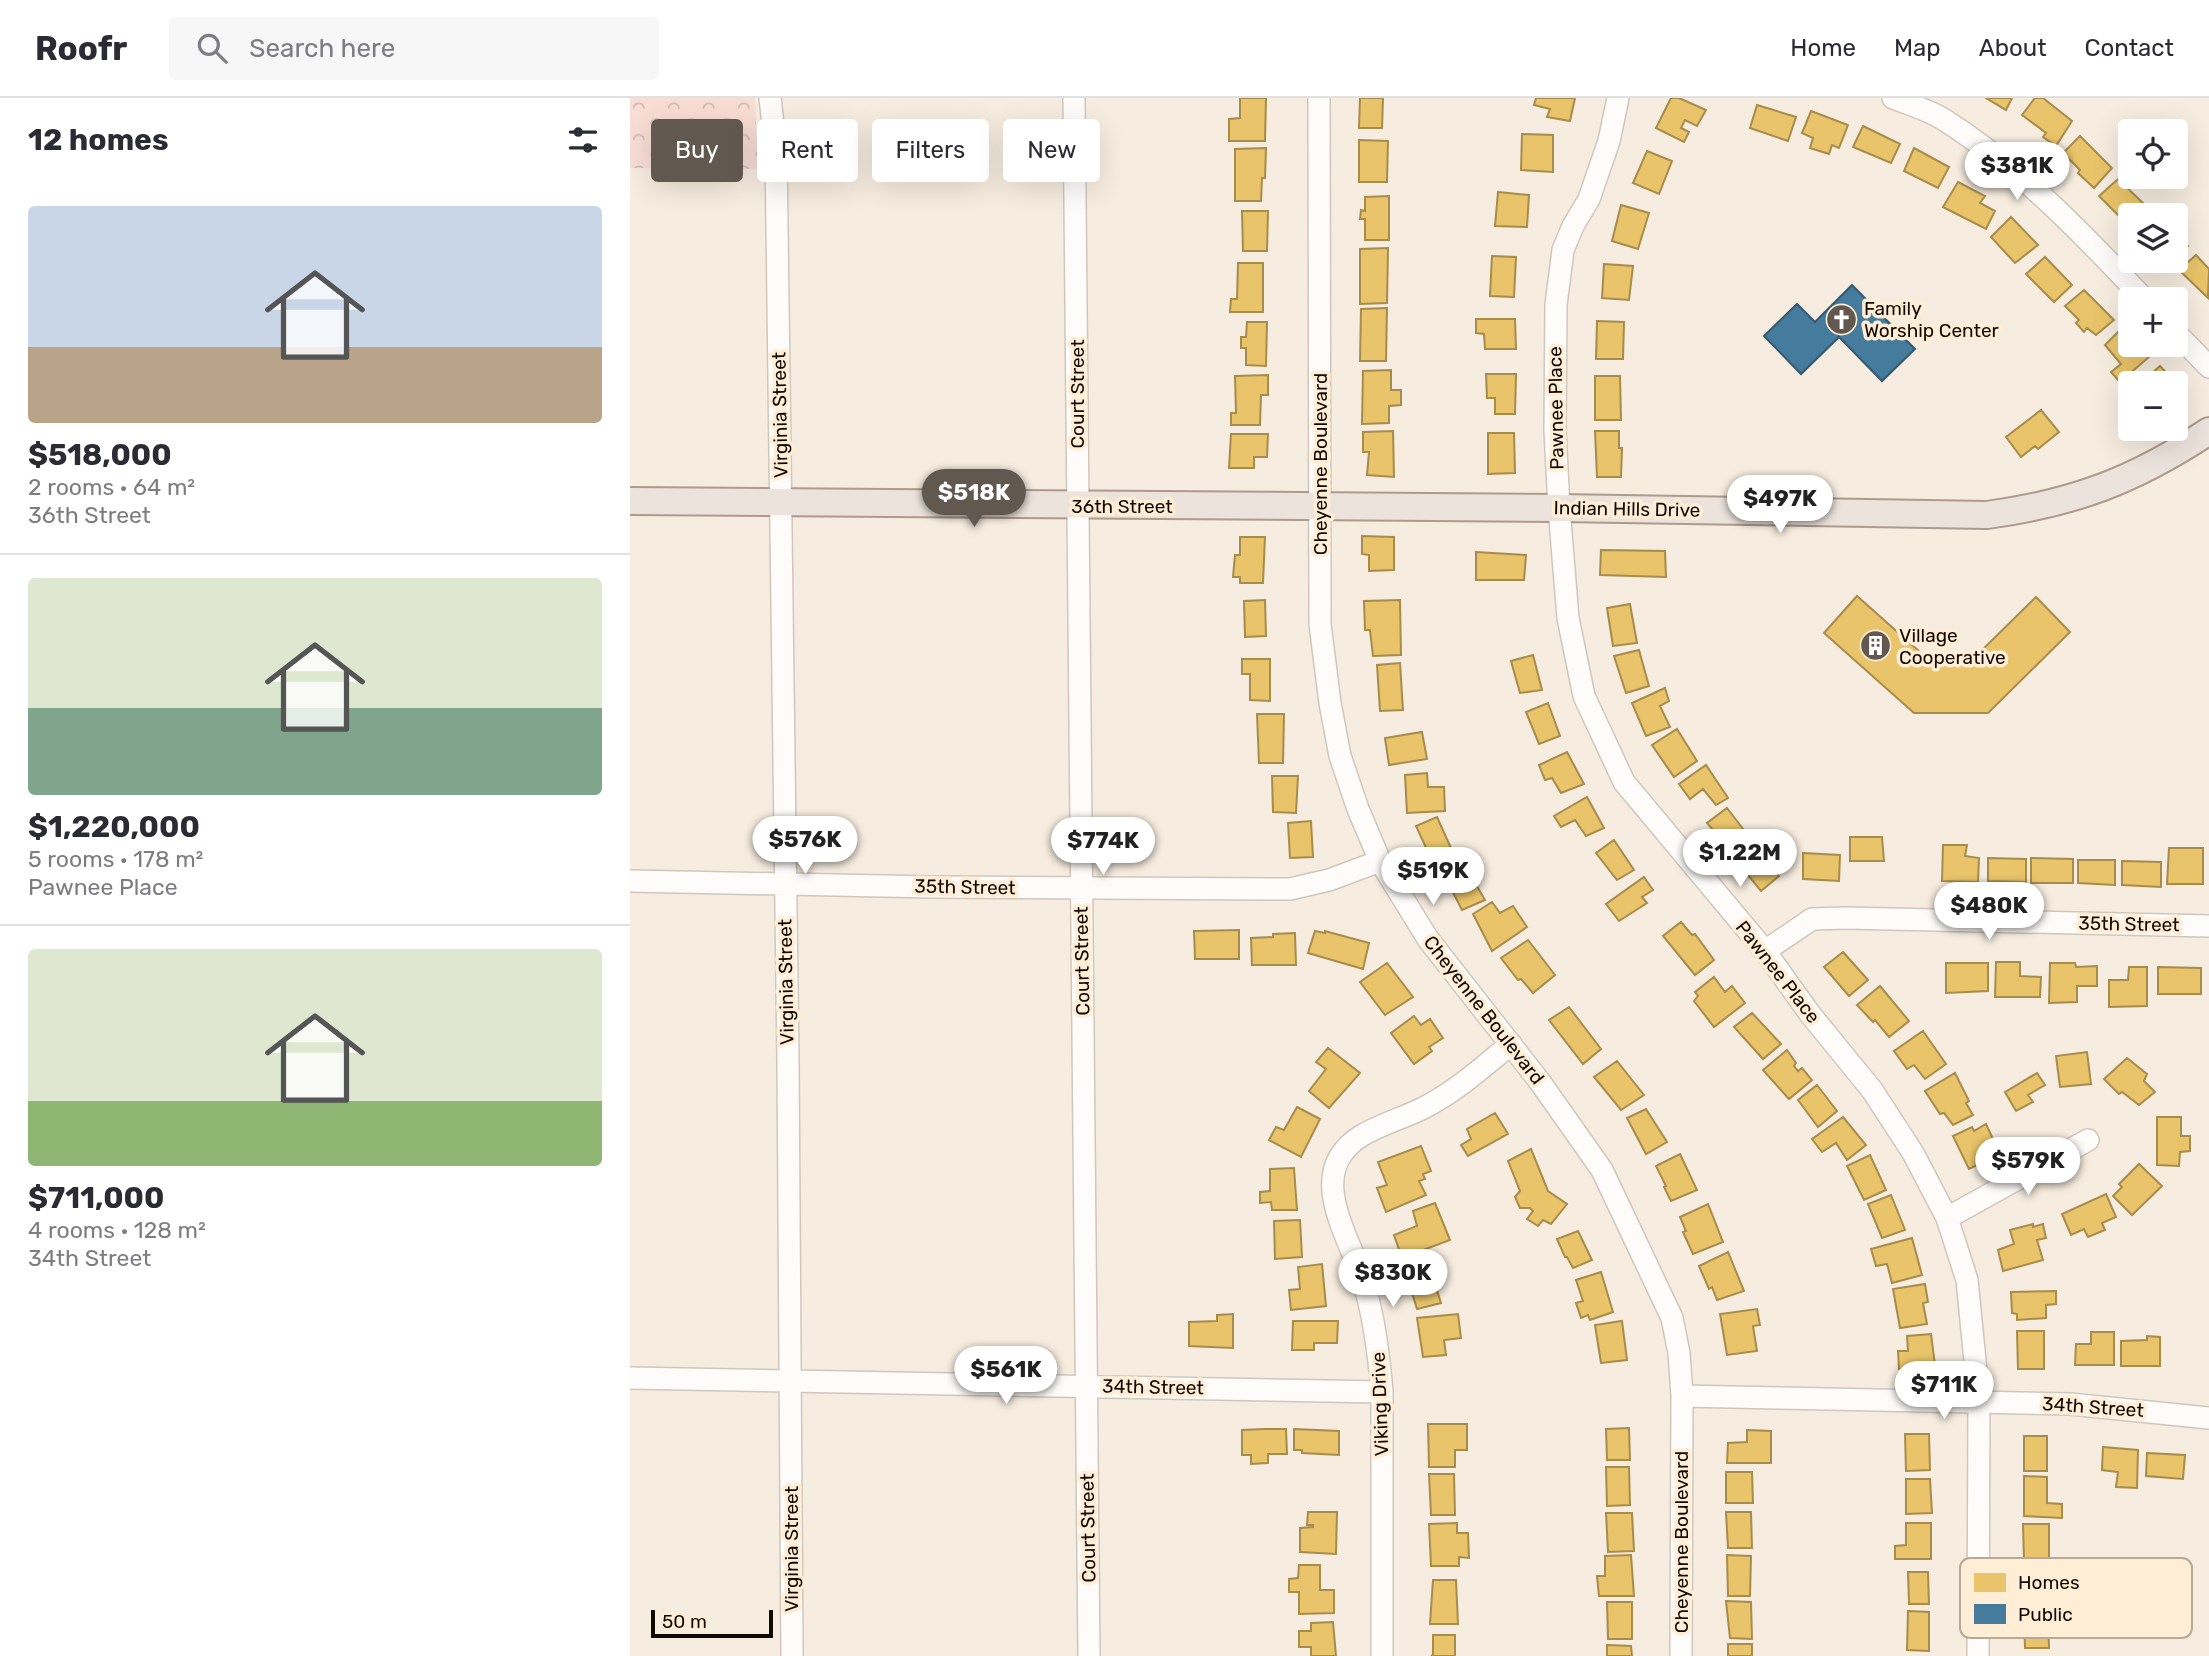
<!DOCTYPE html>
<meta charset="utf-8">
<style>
:root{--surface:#fff;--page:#f7f7f7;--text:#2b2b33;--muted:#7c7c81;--line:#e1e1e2;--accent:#615950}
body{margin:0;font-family:Rubik,sans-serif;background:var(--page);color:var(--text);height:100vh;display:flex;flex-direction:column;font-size:26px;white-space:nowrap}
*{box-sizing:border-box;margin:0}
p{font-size:23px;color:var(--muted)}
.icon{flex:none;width:38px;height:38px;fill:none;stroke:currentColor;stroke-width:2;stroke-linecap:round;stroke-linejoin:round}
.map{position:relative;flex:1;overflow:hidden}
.panel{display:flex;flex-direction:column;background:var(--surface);width:630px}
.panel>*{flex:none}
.top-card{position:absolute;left:21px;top:21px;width:665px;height:63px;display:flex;gap:14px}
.tools{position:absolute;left:1488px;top:21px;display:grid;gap:14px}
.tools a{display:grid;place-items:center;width:70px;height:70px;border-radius:7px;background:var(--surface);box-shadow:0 7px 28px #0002;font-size:35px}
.scale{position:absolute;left:21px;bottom:18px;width:122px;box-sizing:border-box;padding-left:7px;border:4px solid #110a03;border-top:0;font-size:19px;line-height:24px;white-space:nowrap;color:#110a03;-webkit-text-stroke:5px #ffedd6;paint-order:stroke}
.price{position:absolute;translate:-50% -60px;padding:0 16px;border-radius:24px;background:#fff;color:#222;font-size:23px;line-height:46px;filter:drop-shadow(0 2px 4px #0008)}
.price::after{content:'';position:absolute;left:50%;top:42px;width:21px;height:16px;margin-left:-10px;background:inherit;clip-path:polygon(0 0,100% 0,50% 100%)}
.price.current{background:var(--accent);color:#fff}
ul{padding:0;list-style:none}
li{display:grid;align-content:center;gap:14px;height:371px;padding:0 28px}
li+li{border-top:2px solid var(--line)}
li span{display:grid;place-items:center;height:217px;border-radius:7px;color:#555}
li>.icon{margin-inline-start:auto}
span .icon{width:126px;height:126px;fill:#fffc;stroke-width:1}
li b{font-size:30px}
h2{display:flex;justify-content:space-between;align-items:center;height:84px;padding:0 28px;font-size:30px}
.tag{padding:0 24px;border-radius:7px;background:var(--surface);box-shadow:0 7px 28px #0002;font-size:24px;line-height:63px}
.tag.current{background:var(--accent);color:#fff}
header{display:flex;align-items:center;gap:42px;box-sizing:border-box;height:98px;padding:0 35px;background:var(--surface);border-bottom:2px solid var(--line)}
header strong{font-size:33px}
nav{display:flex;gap:38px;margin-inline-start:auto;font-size:24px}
.search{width:490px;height:63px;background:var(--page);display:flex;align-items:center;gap:18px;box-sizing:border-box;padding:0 24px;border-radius:7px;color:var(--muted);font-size:26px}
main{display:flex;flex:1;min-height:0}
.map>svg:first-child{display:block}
.park{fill:url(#park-crowns)}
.homes{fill:#e9c46a;stroke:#a88c4b;stroke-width:2}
.public{fill:#457b9d;stroke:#35596f;stroke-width:2}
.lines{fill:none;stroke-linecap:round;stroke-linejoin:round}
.minor-casing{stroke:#d0c7bc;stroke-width:24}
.major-casing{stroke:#ad9b8c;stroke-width:30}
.minor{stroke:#fefcfa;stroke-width:21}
.major{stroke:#ece3dc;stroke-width:26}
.labels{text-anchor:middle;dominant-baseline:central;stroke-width:7;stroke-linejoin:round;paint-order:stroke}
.poi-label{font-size:19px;fill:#110a03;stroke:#ffedd6;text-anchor:start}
.street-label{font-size:19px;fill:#110a03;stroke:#ffedd6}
.key{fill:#ffedd6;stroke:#b8a997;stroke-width:2}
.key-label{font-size:19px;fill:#110a03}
</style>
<header>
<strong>Roofr</strong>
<div class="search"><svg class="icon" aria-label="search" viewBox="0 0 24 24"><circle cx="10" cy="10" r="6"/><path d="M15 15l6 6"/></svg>Search here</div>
<nav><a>Home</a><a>Map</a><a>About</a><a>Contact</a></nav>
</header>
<main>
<section class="panel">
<h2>12 homes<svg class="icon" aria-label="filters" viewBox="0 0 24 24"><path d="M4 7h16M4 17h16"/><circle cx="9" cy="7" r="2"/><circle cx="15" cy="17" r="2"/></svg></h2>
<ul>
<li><span style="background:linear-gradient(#c9d6e8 65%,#b9a48a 0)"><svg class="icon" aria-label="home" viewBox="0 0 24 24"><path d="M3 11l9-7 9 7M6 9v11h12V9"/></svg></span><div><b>$518,000</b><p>2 rooms · 64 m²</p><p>36th Street</p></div></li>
<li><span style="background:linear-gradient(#dfe7d0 60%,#7fa58c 0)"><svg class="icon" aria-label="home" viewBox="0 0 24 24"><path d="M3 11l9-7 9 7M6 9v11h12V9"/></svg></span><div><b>$1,220,000</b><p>5 rooms · 178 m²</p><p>Pawnee Place</p></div></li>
<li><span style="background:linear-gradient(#dfe7d0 70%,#8fb573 0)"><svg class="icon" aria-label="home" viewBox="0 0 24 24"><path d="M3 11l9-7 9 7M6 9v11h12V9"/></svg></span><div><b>$711,000</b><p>4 rooms · 128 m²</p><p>34th Street</p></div></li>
</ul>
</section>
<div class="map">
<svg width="1579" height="1558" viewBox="0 0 1579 1558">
<defs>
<pattern id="park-crowns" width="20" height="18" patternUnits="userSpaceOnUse" patternTransform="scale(1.75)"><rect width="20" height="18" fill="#f7ddd4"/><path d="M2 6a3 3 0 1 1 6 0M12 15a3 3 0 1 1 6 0" fill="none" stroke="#d3bcb4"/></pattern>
</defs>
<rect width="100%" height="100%" fill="#f6ecdf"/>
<!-- park -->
<path class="park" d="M0 0H125L128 71 0 70Z"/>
<!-- homes -->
<path class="homes" d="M610 0H636L635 43H599V21L610 20Z
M730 0H753L752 30H729Z
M906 0H945L940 23 917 19 920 11 904 7Z
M1041 0H1049L1076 12 1067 28 1055 22 1051 30 1059 34 1054 44 1026 30Z
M1356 0H1382L1376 12Z
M1405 0H1413L1442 23 1426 48 1413 39 1416 35 1392 17Z
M1127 7 1166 19 1158 43 1120 30Z
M1181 13 1218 27 1209 50 1202 47 1199 56 1180 50 1183 40 1172 35Z
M1233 28 1270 46 1261 65 1223 49Z
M892 36 923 37V74L891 72Z
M1450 38 1482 70 1464 90 1448 75 1450 72 1433 55Z
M729 42 758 43 757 84H729Z
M636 50 635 80H632L631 103H605V51Z
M1284 50 1319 69 1308 90 1274 73Z
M1017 53 1042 63 1029 96 1003 85Z
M1488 81 1514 106 1503 117H1500L1496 125 1469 98Z
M1328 84 1355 98 1350 105 1365 113 1356 131 1313 109Z
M868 94 899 97 897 129 865 128Z
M759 98V142H735V121H730L731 112 735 113V99Z
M991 107 1019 115 1008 151 982 143Z
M612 113H638L637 153H613Z
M1381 119 1408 147 1385 165 1361 139Z
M1545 136 1558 148 1545 161Z
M758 150 757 205 730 206V151Z
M1566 157 1579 171 1578 200 1549 172Z
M862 158 886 159 884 199 860 198Z
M1415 159 1442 187 1424 204 1396 176Z
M608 165H633V214H600L601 201H607Z
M974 166 1003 168 999 202 972 200Z
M1454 192 1484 222 1466 237 1457 230 1454 234 1446 225 1449 222 1435 208Z
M757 210 756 263H730L731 211Z
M846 221H885L886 251H855L854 236 846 235Z
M967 223 994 224 993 261H966Z
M617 224H637L636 268 616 267V250H611V239H616Z
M1492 230 1500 238V247H1508L1519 259 1490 284 1481 274 1491 266 1475 247Z
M1530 268 1557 297 1545 306V285H1511Z
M761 272V292H771V307L759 308V325L732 326 733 273Z
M856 276H886L885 316H865V300H857Z
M638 277V297H631L630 327H601V315H606L605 278Z
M965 278H990L991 322H965Z
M1411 312 1429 334 1408 351 1405 348 1391 359 1376 339Z
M763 333 764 379 737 377 739 354H733V334Z
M965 333H989V350H992L991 379H967Z
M858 335H884L885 375 858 376Z
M601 336H638L637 359H624V370H599Z
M732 438 764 439V472L739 473V457L732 456Z
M610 439H635L633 485H610V479H603L605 457H610Z
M971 452 1035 453 1036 479 970 477Z
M846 454 896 457 894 482H846Z
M1227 498 1299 562H1342L1406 499 1440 534 1358 615H1284L1194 535Z
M635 502 636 538 615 539 614 503Z
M770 502 771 557 743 558 740 532H735L734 503Z
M1000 506 1007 545 983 548 977 510Z
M1009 552 1019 588 996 595 984 558Z
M903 557 912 592 890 595 881 563Z
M612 561H640V603L620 602V576H612Z
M770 565 773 612 750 613 747 567Z
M1035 590 1039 603 1030 608 1040 629 1016 638 1002 605Z
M918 605 930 638 909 646 896 614Z
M627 616H654L653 665H629Z
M1047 631 1067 663 1044 679 1022 647Z
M792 634 797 661 759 667 755 640Z
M937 654 954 686 931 695 922 680 915 682 909 667Z
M1076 667 1098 700 1086 707 1073 691 1060 701 1049 686Z
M797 675 798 689H814L815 713 777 715 775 677Z
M642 678H668L666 715 643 714Z
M957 699 974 730 956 738 945 722 931 729 924 718Z
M1097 710 1120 740 1101 753 1077 725Z
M807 719 825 759 804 767 786 728Z
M681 723 683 759 660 760 658 725Z
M1220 739H1252L1254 763H1220Z
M984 742 1004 772 987 782 966 755Z
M1124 747 1149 778 1131 793 1105 761Z
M1313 747H1337L1335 758 1349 760 1348 784 1312 783Z
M1539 750H1573V786H1537Z
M1173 755 1210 757 1209 783 1173 781Z
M1358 760 1396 761V784L1358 783Z
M1401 760 1443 761V785H1401Z
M1448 762H1485V787L1448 785Z
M1492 763 1531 764V789L1492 787Z
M828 765 832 773 837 771 855 802 832 812 812 773Z
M1014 779 1023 792 1012 799 1017 805 989 823 976 806Z
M862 804 870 815 883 808 897 829 862 853 843 816Z
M1051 824 1062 837 1065 836 1084 862 1065 877 1033 838Z
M609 832V861H565L564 833Z
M685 833 695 835V833L739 845 733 871 678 855Z
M665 835 666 867H622L621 840 643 839V836Z
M898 842 925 877 903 895 891 881 888 882 871 860Z
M1213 854 1238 882 1219 898 1194 869Z
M1366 864H1390V878L1411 879 1410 899H1365Z
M757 865 783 899 755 917 730 884Z
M1316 865H1358V893L1316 895Z
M1420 865H1445L1446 869 1467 868V888H1447V904L1419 905Z
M1499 869H1517V908L1479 909V882H1498Z
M1528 869 1571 870V896H1528Z
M1084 879 1095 894 1102 888 1115 905 1084 929 1064 903 1068 898 1065 894Z
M1250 888 1279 923 1259 939 1245 922 1243 924 1227 907Z
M939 909 971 951 953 966 919 922Z
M1122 915 1151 946 1133 961 1104 929Z
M784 918 791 927 800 921 813 940 799 949 802 953 784 966 761 935Z
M1293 933 1316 966 1295 981 1284 967 1277 971 1264 953Z
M698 950 730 975 699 1010 679 993 696 971 686 964Z
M1157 952 1166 965 1164 968 1168 973 1172 970 1182 982 1159 1001 1133 972Z
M1457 954 1461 986 1430 989 1426 958Z
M1497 960 1517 976 1514 983 1525 994 1509 1007 1492 994 1489 996 1474 981Z
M987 963 1014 997 991 1012 964 979Z
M1325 975 1339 1003 1336 1005 1343 1017 1323 1027 1314 1015 1310 1016 1295 993Z
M1407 975 1415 987 1398 997 1403 1004 1386 1013 1375 994Z
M1187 987 1207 1013 1188 1029 1168 1002Z
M667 1009 690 1021 671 1059 639 1042 646 1029 654 1032Z
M1016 1011 1037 1044 1016 1056 997 1020Z
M865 1015 878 1036 838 1058 831 1047 841 1041 837 1031Z
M1213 1019 1236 1047 1217 1062 1206 1045 1192 1054 1182 1041Z
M1527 1019H1551V1038H1560V1053L1550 1054 1549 1068 1527 1067Z
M1356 1026 1370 1056 1339 1071 1323 1038 1342 1029 1344 1033Z
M791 1048 801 1073 793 1076 795 1081 789 1083 796 1097 756 1114 747 1090 757 1087 748 1064Z
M901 1051 918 1093 937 1106 921 1126 913 1122 908 1128 897 1121 903 1113 900 1110H890L885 1099 890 1093 878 1063Z
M1050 1056 1067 1092 1041 1103 1034 1089 1036 1088 1026 1068Z
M1240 1057 1256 1092 1234 1102 1217 1068Z
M1509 1066 1532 1088 1502 1117 1483 1098 1492 1089 1489 1086Z
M664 1070 667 1112H642L641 1104 630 1105V1094L640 1093V1071Z
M1476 1096 1486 1119 1472 1125 1475 1132 1458 1139 1454 1131 1441 1137 1432 1116Z
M1261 1097 1275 1132 1252 1140 1238 1106Z
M805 1105 820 1142 772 1160 764 1137 787 1128 783 1113Z
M1078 1106 1093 1144 1063 1156 1053 1134 1056 1133 1050 1119Z
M670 1122 672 1159 645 1161 644 1123Z
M1403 1126V1129L1413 1126 1416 1140 1407 1142 1413 1162 1373 1173 1368 1152 1384 1146 1380 1132Z
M948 1133 962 1162 943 1170 937 1159H935L927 1141Z
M1282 1140 1292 1177 1262 1185 1257 1166 1246 1168 1241 1151Z
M1098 1154 1114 1193 1087 1202 1082 1189 1079 1191 1069 1168Z
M798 1164 811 1205 787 1211 774 1169Z
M692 1166 696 1208 661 1212 659 1192 670 1191 668 1169Z
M971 1174 983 1214 960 1222 958 1217 951 1220 946 1205 953 1203 946 1182Z
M1295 1186 1298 1204 1293 1205 1297 1226 1270 1230 1263 1191Z
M1426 1193V1206L1416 1207V1220L1387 1222V1216L1382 1215 1381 1194Z
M1127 1211 1130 1227 1123 1228 1127 1253 1097 1257 1090 1216Z
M603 1216V1250L559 1248V1224L587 1223V1217Z
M828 1216 831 1240 814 1242 816 1257 793 1259 787 1220Z
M663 1223H708L707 1245H684V1252H662Z
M992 1223 997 1262 971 1265 965 1227Z
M1387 1233H1414V1271H1388Z
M1461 1234H1484V1267H1445L1446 1246H1461Z
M1301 1236 1305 1267 1269 1271 1268 1253H1278L1277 1238Z
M1517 1238 1530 1239V1268H1491V1243L1517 1242Z
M798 1326H837V1352H825V1369H799Z
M999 1330 1000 1362H977L976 1331Z
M634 1331H656L657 1356H638V1365L621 1366V1357H612V1332Z
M664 1331 709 1333V1357L672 1355V1352H664Z
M1117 1332 1141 1333V1365H1097L1098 1345 1117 1344Z
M1275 1336H1299L1300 1372 1276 1373Z
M1394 1338H1417V1373H1394Z
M1473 1349 1508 1352 1507 1390 1486 1389 1488 1374 1472 1372Z
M1517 1355 1555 1357 1553 1381 1516 1378Z
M976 1369H999L1000 1407 977 1408Z
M1096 1374H1122L1123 1405H1096Z
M799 1376H824L825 1417H801Z
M1394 1378 1417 1379V1405L1432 1406V1420L1394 1418Z
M1276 1381H1300L1302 1415 1276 1416Z
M678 1414H707L706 1456 670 1454V1430L683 1429V1427H677Z
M1096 1414H1121L1122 1450H1098Z
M976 1415H1002L1004 1453 978 1454Z
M827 1425V1435H838L839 1460 829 1459V1468H801L799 1426Z
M1276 1425H1301V1461H1265V1448L1276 1447Z
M1393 1426H1419V1463H1394Z
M1001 1457 1004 1498H969L967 1478H975V1458Z
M1097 1457 1121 1458 1120 1498H1098Z
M669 1467H690V1492H704V1515L669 1516V1494H659V1481L668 1480Z
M1278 1474H1298L1299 1506H1279Z
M803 1482H826L828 1526H800Z
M1096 1503 1121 1504 1122 1541 1100 1540Z
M977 1504H1002V1541H978Z
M1278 1513 1299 1514V1553L1277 1552Z
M1394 1518H1418L1419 1550H1395Z
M703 1524 706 1558H681V1549H669V1533H681V1525Z
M803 1537H825V1558H801L803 1557Z
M1098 1546H1122V1558H1098Z
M977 1547 1001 1548 1002 1558H977Z"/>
<!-- public -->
<path class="public" d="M1222 187 1285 251 1252 283 1209 239 1171 276 1134 238 1167 206 1185 224Z"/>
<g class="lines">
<defs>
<path id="minor" d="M140 0 146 52 158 963 162 1558
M444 0 459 1558
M689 0 690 526 700 605 710 658 728 711 750 763 798 841 910 984 972 1072 1042 1220 1049 1255 1052 1298 1051 1558
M988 0 979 43 959 101 943 128 933 152 926 207 925 332 929 410 938 520 954 598 994 684 1135 853 1180 916 1242 992 1283 1055 1317 1120 1337 1182 1349 1303 1348 1558
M1263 0C1279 6 1298 12 1313 21 1389 69 1453 136 1514 201
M1545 234 1579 269
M0 783 302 789 660 791 699 782 750 763
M1135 853 1182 821 1216 820 1579 828
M1317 1120 1458 1042
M0 1280 752 1294
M1052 1298 1440 1306 1579 1320
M752 1558V1294C749 1258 745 1224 735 1189 723 1142 671 1076 731 1038 752 1025 778 1019 799 1007 829 991 855 967 881 946"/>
<path id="major" d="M0 403 929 410 1357 417C1445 405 1505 382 1579 333"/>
</defs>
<!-- minor casing -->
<use href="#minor" class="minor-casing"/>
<!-- major casing -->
<use href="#major" class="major-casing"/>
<!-- minor -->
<use href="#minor" class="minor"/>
<!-- major -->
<use href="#major" class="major"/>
</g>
<!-- icons -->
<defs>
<symbol id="church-disc" viewBox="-11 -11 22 22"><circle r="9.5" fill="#615950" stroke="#ffedd6"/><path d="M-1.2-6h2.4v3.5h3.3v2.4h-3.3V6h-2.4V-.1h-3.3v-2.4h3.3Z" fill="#fff"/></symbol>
<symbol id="building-disc" viewBox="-11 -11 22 22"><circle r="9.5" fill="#615950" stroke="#ffedd6"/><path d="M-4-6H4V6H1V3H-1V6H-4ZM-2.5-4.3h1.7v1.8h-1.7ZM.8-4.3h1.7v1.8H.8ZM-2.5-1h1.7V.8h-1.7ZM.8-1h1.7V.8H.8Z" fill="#fff"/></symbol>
</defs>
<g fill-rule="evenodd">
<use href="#church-disc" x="1194" y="204" width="35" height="35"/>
<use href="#building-disc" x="1228" y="530" width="35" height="35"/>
</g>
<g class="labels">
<!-- poi labels -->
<g class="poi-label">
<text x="1234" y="210">Family<tspan x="1234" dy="22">Worship Center</tspan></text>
<text x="1269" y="537">Village<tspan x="1269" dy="22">Cooperative</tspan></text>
</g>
<!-- street labels -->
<g class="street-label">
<text transform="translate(447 296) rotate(-90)">Court Street</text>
<text transform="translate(926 310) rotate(-91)">Pawnee Place</text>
<text transform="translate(150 317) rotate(-91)">Virginia Street</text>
<text transform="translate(690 366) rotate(-90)">Cheyenne Boulevard</text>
<text x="492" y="408">36th Street</text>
<text transform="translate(997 411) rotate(1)">Indian Hills Drive</text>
<text transform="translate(335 789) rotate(1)">35th Street</text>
<text transform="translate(1499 826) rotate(1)">35th Street</text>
<text transform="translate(452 863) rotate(-91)">Court Street</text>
<text transform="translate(1148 874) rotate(52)">Pawnee Place</text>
<text transform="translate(156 884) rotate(-91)">Virginia Street</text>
<text transform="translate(854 912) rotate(52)">Cheyenne Boulevard</text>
<text transform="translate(523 1289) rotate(1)">34th Street</text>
<text transform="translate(750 1306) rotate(-92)">Viking Drive</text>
<text transform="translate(1463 1309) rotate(4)">34th Street</text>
<text transform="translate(458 1430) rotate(-91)">Court Street</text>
<text transform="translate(1051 1444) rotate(-90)">Cheyenne Boulevard</text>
<text transform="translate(161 1451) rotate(-90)">Virginia Street</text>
</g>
</g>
<!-- legend -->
<rect x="1330" y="1460" width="232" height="80" rx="10" class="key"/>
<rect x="1344" y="1475" width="32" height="19" fill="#e9c46a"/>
<rect x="1344" y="1506" width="32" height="20" fill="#457b9d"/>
<g class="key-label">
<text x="1388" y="1491">Homes</text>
<text x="1388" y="1523">Public</text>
</g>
</svg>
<div class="tools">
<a><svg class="icon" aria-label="locate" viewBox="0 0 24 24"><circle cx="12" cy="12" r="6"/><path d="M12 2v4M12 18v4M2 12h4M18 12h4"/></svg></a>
<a><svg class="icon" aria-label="layers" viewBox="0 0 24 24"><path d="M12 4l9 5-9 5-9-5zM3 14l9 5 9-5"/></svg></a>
<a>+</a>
<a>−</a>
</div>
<div class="scale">50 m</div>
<b class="price" style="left:1387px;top:104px">$381K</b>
<b class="price current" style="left:344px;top:431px">$518K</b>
<b class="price" style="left:1150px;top:437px">$497K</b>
<b class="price" style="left:175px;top:778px">$576K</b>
<b class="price" style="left:473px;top:779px">$774K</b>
<b class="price" style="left:1110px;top:791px">$1.22M</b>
<b class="price" style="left:803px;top:809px">$519K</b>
<b class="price" style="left:1359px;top:844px">$480K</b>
<b class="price" style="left:1398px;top:1099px">$579K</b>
<b class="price" style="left:763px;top:1211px">$830K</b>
<b class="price" style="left:376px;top:1308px">$561K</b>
<b class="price" style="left:1314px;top:1323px">$711K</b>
<div class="top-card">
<a class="tag current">Buy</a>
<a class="tag">Rent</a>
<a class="tag">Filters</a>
<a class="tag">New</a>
</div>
</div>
</main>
